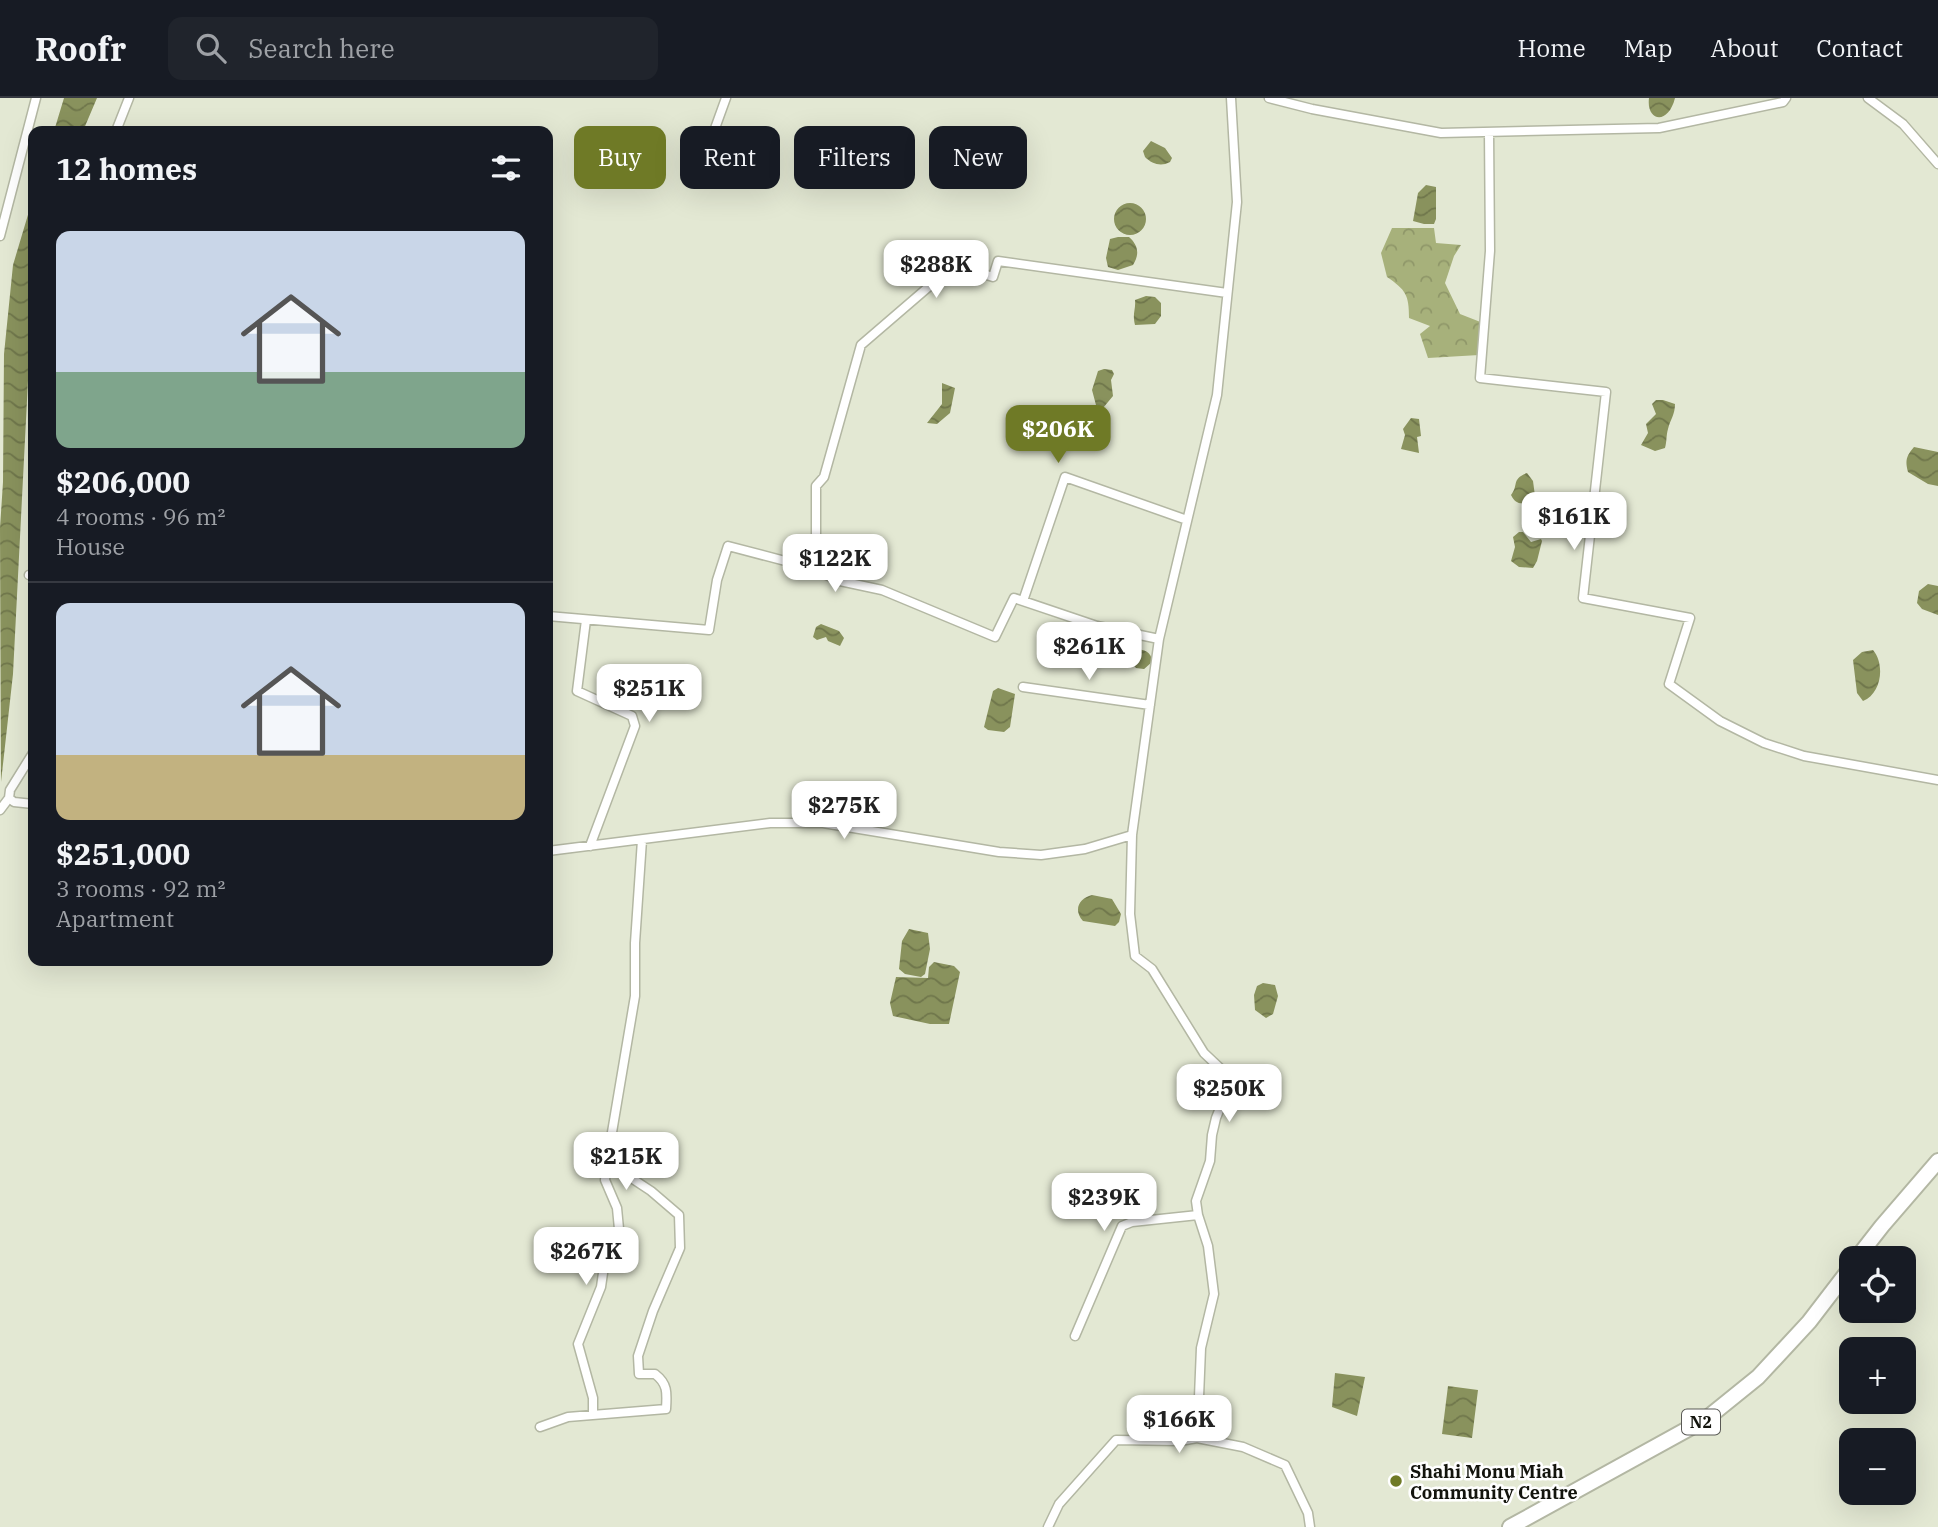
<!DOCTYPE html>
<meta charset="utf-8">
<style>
:root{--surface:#171b24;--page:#20242c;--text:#f1f3f6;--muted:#9ea1a6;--line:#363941;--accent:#6f7a26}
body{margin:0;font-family:"IBM Plex Serif",serif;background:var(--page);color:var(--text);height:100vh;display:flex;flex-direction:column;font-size:26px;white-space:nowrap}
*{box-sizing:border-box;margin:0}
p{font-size:23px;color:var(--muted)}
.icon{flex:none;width:38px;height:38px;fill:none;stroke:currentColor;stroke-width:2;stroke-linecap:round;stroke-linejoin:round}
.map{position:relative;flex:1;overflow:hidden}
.side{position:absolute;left:28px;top:28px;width:525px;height:840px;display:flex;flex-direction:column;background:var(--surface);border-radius:14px;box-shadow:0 7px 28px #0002}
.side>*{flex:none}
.top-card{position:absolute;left:574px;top:28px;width:665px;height:63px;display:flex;gap:14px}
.buttons{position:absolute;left:1839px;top:1148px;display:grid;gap:14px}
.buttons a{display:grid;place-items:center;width:77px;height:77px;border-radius:14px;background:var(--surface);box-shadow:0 7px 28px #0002;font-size:35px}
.price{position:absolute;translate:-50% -60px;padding:0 16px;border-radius:14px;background:#fff;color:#222;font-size:23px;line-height:46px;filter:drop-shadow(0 2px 4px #0008)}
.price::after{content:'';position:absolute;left:50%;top:42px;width:21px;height:16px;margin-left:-10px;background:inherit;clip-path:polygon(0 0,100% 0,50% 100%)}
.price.on{background:var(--accent);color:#fff}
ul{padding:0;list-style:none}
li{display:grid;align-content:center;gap:14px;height:371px;padding:0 28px}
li+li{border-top:2px solid var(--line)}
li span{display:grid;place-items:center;height:217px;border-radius:14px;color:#555}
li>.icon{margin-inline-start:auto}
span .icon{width:126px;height:126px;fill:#fffc;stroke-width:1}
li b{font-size:30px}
h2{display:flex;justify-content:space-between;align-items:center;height:84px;padding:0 28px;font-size:30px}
.pill{padding:0 24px;border-radius:14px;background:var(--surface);box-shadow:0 7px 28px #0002;font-size:24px;line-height:63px}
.pill.on{background:var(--accent);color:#fff}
header{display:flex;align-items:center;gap:42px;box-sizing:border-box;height:98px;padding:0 35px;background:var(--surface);border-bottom:2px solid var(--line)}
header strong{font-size:33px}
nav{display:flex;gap:38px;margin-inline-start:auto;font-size:24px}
.search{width:490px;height:63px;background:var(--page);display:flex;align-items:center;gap:18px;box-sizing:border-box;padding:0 24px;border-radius:14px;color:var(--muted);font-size:26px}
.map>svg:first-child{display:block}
.forest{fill:url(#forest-crowns)}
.water{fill:url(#water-waves)}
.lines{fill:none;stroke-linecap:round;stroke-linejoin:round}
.street-casing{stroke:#b3b7a3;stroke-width:11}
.highway-casing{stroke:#b3b7a3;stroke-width:18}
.street{stroke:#fff;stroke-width:8}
.highway{stroke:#fff;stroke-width:14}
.poi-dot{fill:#6f7a26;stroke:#fff;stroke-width:2.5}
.labels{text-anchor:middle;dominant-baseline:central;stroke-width:5;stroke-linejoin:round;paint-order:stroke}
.shield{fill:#fff;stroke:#5a5a56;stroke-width:2}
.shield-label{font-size:16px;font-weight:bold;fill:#13140d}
.poi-label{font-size:18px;font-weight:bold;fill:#13140d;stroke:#fff;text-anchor:start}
</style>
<header>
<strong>Roofr</strong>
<div class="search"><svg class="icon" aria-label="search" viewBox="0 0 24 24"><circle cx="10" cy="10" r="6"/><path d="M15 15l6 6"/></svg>Search here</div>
<nav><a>Home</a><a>Map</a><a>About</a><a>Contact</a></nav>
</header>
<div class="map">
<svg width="1938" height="1429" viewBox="0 0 1938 1429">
<defs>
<pattern id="forest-crowns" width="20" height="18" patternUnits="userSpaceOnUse" patternTransform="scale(1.75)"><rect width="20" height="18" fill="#a7b17b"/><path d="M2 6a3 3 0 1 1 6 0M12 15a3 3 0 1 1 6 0" fill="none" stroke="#8f9769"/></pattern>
<pattern id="water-waves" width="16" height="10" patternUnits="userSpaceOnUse" patternTransform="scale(1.75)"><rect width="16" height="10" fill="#89925d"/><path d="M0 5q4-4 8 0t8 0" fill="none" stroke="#6f764b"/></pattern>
</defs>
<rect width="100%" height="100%" fill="#e3e8d3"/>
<!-- forest -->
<path class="forest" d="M1392 130H1434L1436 145 1461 147 1454 158 1445 185 1460 216 1483 225 1479 257 1428 260 1420 236 1430 228 1409 220C1409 197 1406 192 1387 179L1381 155Z"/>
<!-- water -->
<path class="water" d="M64 0H97L83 33H54Z
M1649 0H1675C1668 28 1646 23 1649 0Z
M1151 43 1165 50 1172 60 1170 64C1161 69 1152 66 1145 59L1143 53Z
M1426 87 1436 89V121L1434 126H1424L1413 123 1418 95Z
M33 100V185L13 576 1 684 0 430 3 384 4 256 13 167Z
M1114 121a16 16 0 1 1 32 0a16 16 0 1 1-32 0Z
M1118 139H1129C1138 147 1140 156 1133 167L1118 172 1108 169 1106 160 1110 141Z
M1146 198 1155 199 1161 205V218L1155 226 1135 227C1132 215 1136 212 1135 202Z
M1104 271 1112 272 1114 276 1111 282 1113 298 1103 310 1096 307 1092 292 1098 273Z
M942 285 955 290 950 315 937 326 927 325 942 306Z
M1656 302H1663L1675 306C1675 317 1670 322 1668 331 1666 338 1667 343 1665 350L1655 353 1641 347 1648 335 1646 326 1656 316 1652 306Z
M1056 307C1081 308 1073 331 1062 345L1043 346C1036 332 1045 317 1056 307Z
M1411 320 1419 321 1421 338 1417 339 1419 355 1401 351 1405 337 1403 331Z
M1914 349 1938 354V388L1928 386 1908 374C1905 363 1906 358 1914 349Z
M1527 375 1533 383 1535 398 1531 404C1521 406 1516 407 1511 397 1519 387 1511 381 1527 375Z
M1519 434H1523L1531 444 1541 441 1542 443 1537 463 1533 470 1519 469 1511 463 1515 449 1513 439Z
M1928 486 1938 488V517L1922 511 1917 505 1919 493Z
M821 526 839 533 844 540 840 548 828 543 826 539 817 542 813 539 816 529Z
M1135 551C1144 551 1152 554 1152 564L1144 571 1136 570 1132 565Z
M1873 552C1885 566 1882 595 1863 603L1857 595 1853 562 1862 554Z
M998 590 1015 596 1010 629 1004 634 988 632 984 629 993 593Z
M1092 797 1112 801 1121 816 1119 824 1115 828 1083 823C1073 812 1079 800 1092 797Z
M909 831 928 835 930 851 925 876 921 879 905 876 899 871 902 843Z
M934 864 954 868 960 874 949 926H930L893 918 890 905 896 879 928 880 929 869Z
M1263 885 1275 887 1278 898 1273 916 1266 920 1255 912 1254 897 1257 888Z
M1335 1275 1365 1279 1357 1318 1332 1309Z
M1448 1288 1478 1292 1472 1340 1442 1336Z"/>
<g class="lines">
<defs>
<path id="street" d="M1269 0 1312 11 1441 35 1659 30 1783 4 1786 0
M1868 0 1903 26 1938 66
M116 33 129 0
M1489 34 1490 153 1480 280 1606 294 1583 500 1690 520 1669 586 1720 623 1764 645 1804 658 1938 682
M691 73 709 47 726 0
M0 138 36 0
M808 469 816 442V388L824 379 861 247 954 167 993 179 998 163 1227 195
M29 477 33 478
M1023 503 1065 379 1187 422
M548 518 709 532 717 482 728 448 808 469 840 483 882 492 995 539 1014 500 1097 528 1159 541
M586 522 577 593 632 618 635 628 590 748
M1023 589 1150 607
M9 700 14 704 33 706
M0 712 9 700 10 692 33 655
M548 753 770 725H823L999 754 1041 757 1085 751 1132 737
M1075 1238 1122 1128 1132 1124 1198 1117
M593 1316V1300L578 1246 601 1189 606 1154 619 1131 617 1110 605 1082 607 1064
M540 1329 568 1319 666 1311C667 1295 668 1286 655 1276H639L638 1258 653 1213 680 1150 679 1117 651 1093 607 1064 635 898V845L642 742
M1190 1341 1199 1299 1201 1250 1214 1196 1208 1148 1198 1117 1196 1103 1210 1063 1212 1037 1216 1020 1230 985 1222 972 1204 955 1152 871 1135 858 1130 816 1132 737 1159 541 1217 297 1237 104 1231 0
M1048 1429 1059 1406 1116 1342 1180 1343 1197 1340 1243 1349 1285 1367 1308 1415 1310 1429"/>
<path id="highway" d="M1857 1160 1882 1128 1938 1063
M1510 1429 1706 1321 1758 1279 1809 1224 1852 1168"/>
</defs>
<!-- street casing -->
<use href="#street" class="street-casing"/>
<!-- highway casing -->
<use href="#highway" class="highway-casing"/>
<!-- street -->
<use href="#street" class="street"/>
<!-- highway -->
<use href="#highway" class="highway"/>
</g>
<!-- markers -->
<circle class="poi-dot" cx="1396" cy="1383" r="7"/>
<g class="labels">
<!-- shield labels -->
<rect class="shield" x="1682" y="1311.5" width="38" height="25" rx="5"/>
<g class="shield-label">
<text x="1701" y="1324">N2</text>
</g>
<!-- poi labels -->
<g class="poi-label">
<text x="1410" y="1373">Shahi Monu Miah<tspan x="1410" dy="21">Community Centre</tspan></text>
</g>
</g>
</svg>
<div class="buttons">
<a><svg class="icon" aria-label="locate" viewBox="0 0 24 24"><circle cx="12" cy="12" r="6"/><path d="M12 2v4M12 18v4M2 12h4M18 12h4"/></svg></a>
<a>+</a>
<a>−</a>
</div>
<b class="price" style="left:936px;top:202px">$288K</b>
<b class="price on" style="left:1058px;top:367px">$206K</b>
<b class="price" style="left:1574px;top:454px">$161K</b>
<b class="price" style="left:835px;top:496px">$122K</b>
<b class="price" style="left:1089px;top:584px">$261K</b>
<b class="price" style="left:649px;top:626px">$251K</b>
<b class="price" style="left:844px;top:743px">$275K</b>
<b class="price" style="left:1229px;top:1026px">$250K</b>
<b class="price" style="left:626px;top:1094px">$215K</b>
<b class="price" style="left:1104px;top:1135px">$239K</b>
<b class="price" style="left:586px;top:1189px">$267K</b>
<b class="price" style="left:1179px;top:1357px">$166K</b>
<div class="top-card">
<a class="pill on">Buy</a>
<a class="pill">Rent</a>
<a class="pill">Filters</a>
<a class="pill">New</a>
</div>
<section class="side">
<h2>12 homes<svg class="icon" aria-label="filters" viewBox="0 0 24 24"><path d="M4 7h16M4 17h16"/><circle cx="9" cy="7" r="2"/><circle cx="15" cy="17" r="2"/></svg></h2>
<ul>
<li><span style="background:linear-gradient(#c9d6e8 65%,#7fa58c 0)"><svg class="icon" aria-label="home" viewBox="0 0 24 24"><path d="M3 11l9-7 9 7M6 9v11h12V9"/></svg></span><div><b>$206,000</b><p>4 rooms · 96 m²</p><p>House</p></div></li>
<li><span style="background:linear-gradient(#c9d6e8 70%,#c2b280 0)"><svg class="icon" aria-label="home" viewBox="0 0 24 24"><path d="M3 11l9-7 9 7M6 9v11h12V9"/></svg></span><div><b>$251,000</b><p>3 rooms · 92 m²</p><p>Apartment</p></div></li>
</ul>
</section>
</div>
